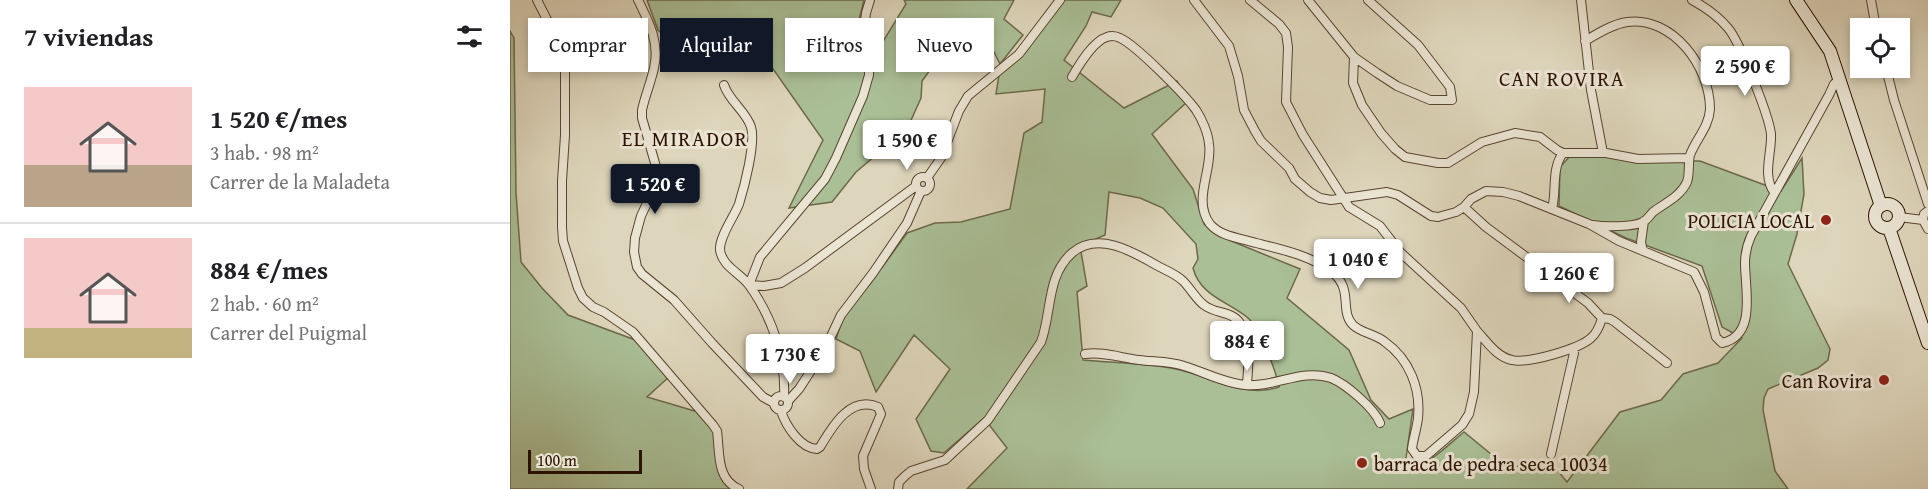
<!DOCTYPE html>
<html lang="es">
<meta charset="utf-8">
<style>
:root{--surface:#fff;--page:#f6f6f6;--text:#202124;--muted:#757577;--line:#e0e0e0;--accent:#111827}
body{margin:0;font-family:"Gentium Book Plus",serif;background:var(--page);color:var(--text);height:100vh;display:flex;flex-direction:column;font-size:22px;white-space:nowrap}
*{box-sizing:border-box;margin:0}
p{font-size:20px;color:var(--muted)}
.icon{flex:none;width:33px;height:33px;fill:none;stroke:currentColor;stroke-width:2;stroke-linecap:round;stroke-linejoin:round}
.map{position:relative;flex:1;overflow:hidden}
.panel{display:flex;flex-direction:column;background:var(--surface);width:510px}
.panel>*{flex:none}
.hud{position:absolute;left:18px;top:18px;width:570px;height:54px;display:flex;gap:12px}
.fabs{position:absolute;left:1340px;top:18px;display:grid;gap:12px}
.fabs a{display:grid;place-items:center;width:60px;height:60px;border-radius:0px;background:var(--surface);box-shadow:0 3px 9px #0003;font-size:30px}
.scale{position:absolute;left:18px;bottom:15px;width:114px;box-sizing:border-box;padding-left:6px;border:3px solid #2d1300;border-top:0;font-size:16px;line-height:21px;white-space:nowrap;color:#2d1300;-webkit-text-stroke:4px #eae4d3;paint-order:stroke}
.price{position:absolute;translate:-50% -51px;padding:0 14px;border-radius:6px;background:#fff;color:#222;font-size:20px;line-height:39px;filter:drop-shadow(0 2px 3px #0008)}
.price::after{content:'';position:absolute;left:50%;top:36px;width:18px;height:14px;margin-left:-9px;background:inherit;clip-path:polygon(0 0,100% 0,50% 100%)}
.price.current{background:var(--accent);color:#fff}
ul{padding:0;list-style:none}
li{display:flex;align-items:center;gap:18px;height:150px;padding:0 24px}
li+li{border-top:2px solid var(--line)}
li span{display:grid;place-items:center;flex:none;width:168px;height:120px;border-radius:0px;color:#555}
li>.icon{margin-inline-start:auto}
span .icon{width:72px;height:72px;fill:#fffc;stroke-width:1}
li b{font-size:26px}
h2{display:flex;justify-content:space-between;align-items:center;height:72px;padding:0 24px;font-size:26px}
.pill{padding:0 21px;border-radius:0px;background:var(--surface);box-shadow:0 3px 9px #0003;font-size:21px;line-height:54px}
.pill.current{background:var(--accent);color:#fff}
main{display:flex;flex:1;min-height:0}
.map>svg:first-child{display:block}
.green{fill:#aabf96;stroke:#6c694b;stroke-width:1.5;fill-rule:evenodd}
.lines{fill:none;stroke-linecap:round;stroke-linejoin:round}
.street-casing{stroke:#59442f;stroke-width:10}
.secondary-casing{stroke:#2d1300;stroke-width:14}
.street{stroke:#eae4d3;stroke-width:8}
.secondary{stroke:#eae4d3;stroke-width:12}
.poi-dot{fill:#8f2418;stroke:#eae4d3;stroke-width:2}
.labels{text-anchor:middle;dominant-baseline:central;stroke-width:6;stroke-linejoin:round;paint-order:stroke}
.poi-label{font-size:20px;fill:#2d1300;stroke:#eae4d3;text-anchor:end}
.neighbourhood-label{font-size:21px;letter-spacing:1.5px;fill:#2d1300;stroke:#eae4d3}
</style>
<main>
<section class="panel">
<h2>7 viviendas<svg class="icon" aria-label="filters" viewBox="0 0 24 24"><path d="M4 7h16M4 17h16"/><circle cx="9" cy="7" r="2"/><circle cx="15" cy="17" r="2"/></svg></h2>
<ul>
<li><span style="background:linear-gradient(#f6c9c9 65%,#b9a48a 0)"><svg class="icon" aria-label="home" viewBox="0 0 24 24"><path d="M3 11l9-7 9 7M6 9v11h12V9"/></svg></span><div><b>1 520 €/mes</b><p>3 hab. · 98 m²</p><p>Carrer de la Maladeta</p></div></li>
<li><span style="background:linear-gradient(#f6c9c9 75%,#c2b280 0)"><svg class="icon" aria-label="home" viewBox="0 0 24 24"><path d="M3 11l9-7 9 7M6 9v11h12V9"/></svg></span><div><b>884 €/mes</b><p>2 hab. · 60 m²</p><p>Carrer del Puigmal</p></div></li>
</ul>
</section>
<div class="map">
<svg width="1418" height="489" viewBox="0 0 1418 489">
<rect width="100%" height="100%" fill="#ded6bc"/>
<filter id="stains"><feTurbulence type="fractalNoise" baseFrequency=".00333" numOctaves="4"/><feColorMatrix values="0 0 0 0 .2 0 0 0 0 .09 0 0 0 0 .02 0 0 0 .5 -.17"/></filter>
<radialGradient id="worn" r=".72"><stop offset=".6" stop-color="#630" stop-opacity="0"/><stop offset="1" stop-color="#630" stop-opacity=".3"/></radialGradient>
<!-- green -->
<path class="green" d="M137 0H354L349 20 374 40 396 4 394 0H504L494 19 513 35 490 64 483 50 460 42 433 52 412 81 411 98 397 129 346 172 322 202 279 208 313 140 254 56 227 32 198 60 184 59 180 26 153 35 148 30Z
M550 0H611L601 17 582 12 576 26 554 60 614 108 667 81 678 101 642 134 683 189 694 224 709 236 790 269 777 298 839 350 861 400 879 419 903 409 896 458C899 464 905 467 912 464 922 461 944 440 954 432L998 468 1039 460 1057 482 1110 412 1151 400 1173 374 1208 363 1232 338 1212 327 1192 266 1116 238 1049 206 1050 167 1061 155 1092 153 1125 161H1190L1271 191 1292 158 1294 194 1287 234 1278 264 1320 349 1318 360 1308 368 1258 389 1254 398 1253 410 1265 471 1278 489H457L497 448 474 418 434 453 421 451 406 419 440 369 404 335 366 392 350 351 326 339 335 312 360 284 397 233 425 223 451 222 500 209 514 133 532 122 535 89 486 94 489 75ZM599 192 630 198 653 208 686 244 688 259 683 268C690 296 719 302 738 318 750 328 766 371 769 387 733 399 701 376 666 369 636 363 604 363 573 360L567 292 577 286 570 246 595 235Z
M0 31 4 38 6 193 11 262 32 288 58 315 128 341 161 375 137 397 188 412 204 429 212 473 227 489H0Z"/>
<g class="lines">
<defs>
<path id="street" d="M27 0 55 55V135L52 181V227L53 241 68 288 73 298 83 307 94 312 123 332 203 425 207 431C210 453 206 479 229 489
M128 0C139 22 150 43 144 68 141 82 135 96 132 110V118L147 170 145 186 131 216 125 238 124 252 127 267 132 274 164 300 202 343 253 397 264 403
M684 0 719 46 728 76 734 110 745 131 751 141 779 168 785 179 800 192 810 198 821 200 877 192 888 195 921 216 928 217 946 212 954 207 961 199 976 191 993 192 1009 196 1079 224 1109 241 1184 272 1194 292 1206 337 1212 343C1247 336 1235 289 1235 263 1235 253 1237 245 1241 236L1319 95 1324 84 1330 78
M798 0 844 57 867 73 887 86 920 100H942L940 87 908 45 858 0
M1071 0 1081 90 1093 153
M1182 0C1195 7 1208 16 1218 28 1230 42 1259 116 1261 134 1262 153 1252 176 1264 192
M1361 0 1366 28
M1075 41C1088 33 1103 24 1117 22 1163 16 1200 67 1200 109 1199 127 1186 139 1180 155 1178 163 1180 173 1177 182 1170 197 1155 203 1143 212 1140 215 1137 220 1133 222 1123 227 1095 227 1083 225
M844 57 843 83 852 105 871 133 885 149 895 157 928 163H938L972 142 1005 133 1030 137 1047 150 1053 153H1096L1128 159 1179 158
M1376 68 1384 100 1418 204
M562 77C569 65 583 41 597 37 602 35 606 36 610 38 626 45 675 95 686 110 692 119 698 133 699 144 703 170 682 200 700 224 711 237 731 238 746 243 770 249 802 256 822 272 844 289 829 311 843 325 851 333 866 334 875 342 899 359 911 388 908 418 907 428 903 439 902 449L907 456H916L952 425 959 414 964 392 967 331 951 308 890 252 870 226 839 207 793 135 776 102 778 47 776 33 769 24 740 0
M214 85C219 101 236 111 241 127 246 143 234 188 229 204 224 217 209 237 210 250 212 266 230 273 239 285 262 317 276 357 274 397
M406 184a7 7 0 1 1 14 0a7 7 0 1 1-14 0Z
M417 178 431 158 449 111 458 96 509 54 550 0
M954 207 976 227 1078 303 1092 318C1090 325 1087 333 1081 338 1069 349 1017 364 1002 360 987 357 977 342 967 331
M1042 209C1047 190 1041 169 1053 153
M1418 211 1414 214 1413 220 1418 229
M1389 217 1413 220
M1133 251 1131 242 1134 221
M239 285 250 257 315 179 326 158 353 96 359 75V61L354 28 356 13 360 0
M239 285 254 286 271 283 295 268 406 186
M1092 318 1100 319 1105 322 1157 363
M575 354C592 351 612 358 629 360 644 362 659 361 674 366 694 372 714 383 735 385 764 388 792 368 821 378 836 384 864 408 870 423
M264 403a7 7 0 1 1 14 0a7 7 0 1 1-14 0Z
M278 401 289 389 315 349 331 315 363 273 397 223 411 191
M271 411C276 426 290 448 307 449L310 447C322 427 340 395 368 407L371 414 353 456 354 469 361 489
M1041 454 1064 353 1063 348
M388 489 389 482 395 476 401 471 435 460 478 420 531 342C542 313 536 276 562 253 587 231 622 251 646 265 655 270 666 274 673 281 681 289 686 299 694 305 705 314 722 311 730 323 742 339 738 366 737 385"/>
<path id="secondary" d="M1286 0 1320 51 1371 206
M1365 216a12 12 0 1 1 24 0a12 12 0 1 1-24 0Z
M1379 228 1418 343"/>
</defs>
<!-- street casing -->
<use href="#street" class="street-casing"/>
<!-- secondary casing -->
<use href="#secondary" class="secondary-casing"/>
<!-- street -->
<use href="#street" class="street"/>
<!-- secondary -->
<use href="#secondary" class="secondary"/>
</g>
<!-- markers -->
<g class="poi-dot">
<circle cx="1316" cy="220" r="6"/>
<circle cx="1374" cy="380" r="6"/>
<circle cx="852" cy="463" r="6"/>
</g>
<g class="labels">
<!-- poi labels -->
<g class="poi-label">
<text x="1304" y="220">POLICIA LOCAL</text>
<text x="1362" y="380">Can Rovira</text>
<text x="864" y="463" text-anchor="start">barraca de pedra seca 10034</text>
</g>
<!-- neighbourhood labels -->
<g class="neighbourhood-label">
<text x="1052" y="78">CAN ROVIRA</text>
<text x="175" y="138">EL MIRADOR</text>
</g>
</g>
<rect width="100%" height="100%" filter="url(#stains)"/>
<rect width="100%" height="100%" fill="url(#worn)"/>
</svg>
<div class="fabs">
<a><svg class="icon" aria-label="locate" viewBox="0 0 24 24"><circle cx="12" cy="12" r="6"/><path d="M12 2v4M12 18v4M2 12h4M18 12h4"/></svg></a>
</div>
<div class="scale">100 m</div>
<b class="price" style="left:1235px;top:97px">2 590 €</b>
<b class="price" style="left:397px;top:171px">1 590 €</b>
<b class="price current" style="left:145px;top:215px">1 520 €</b>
<b class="price" style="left:848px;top:290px">1 040 €</b>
<b class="price" style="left:1059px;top:304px">1 260 €</b>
<b class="price" style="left:737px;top:372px">884 €</b>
<b class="price" style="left:280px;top:385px">1 730 €</b>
<div class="hud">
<a class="pill">Comprar</a>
<a class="pill current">Alquilar</a>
<a class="pill">Filtros</a>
<a class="pill">Nuevo</a>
</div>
</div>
</main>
